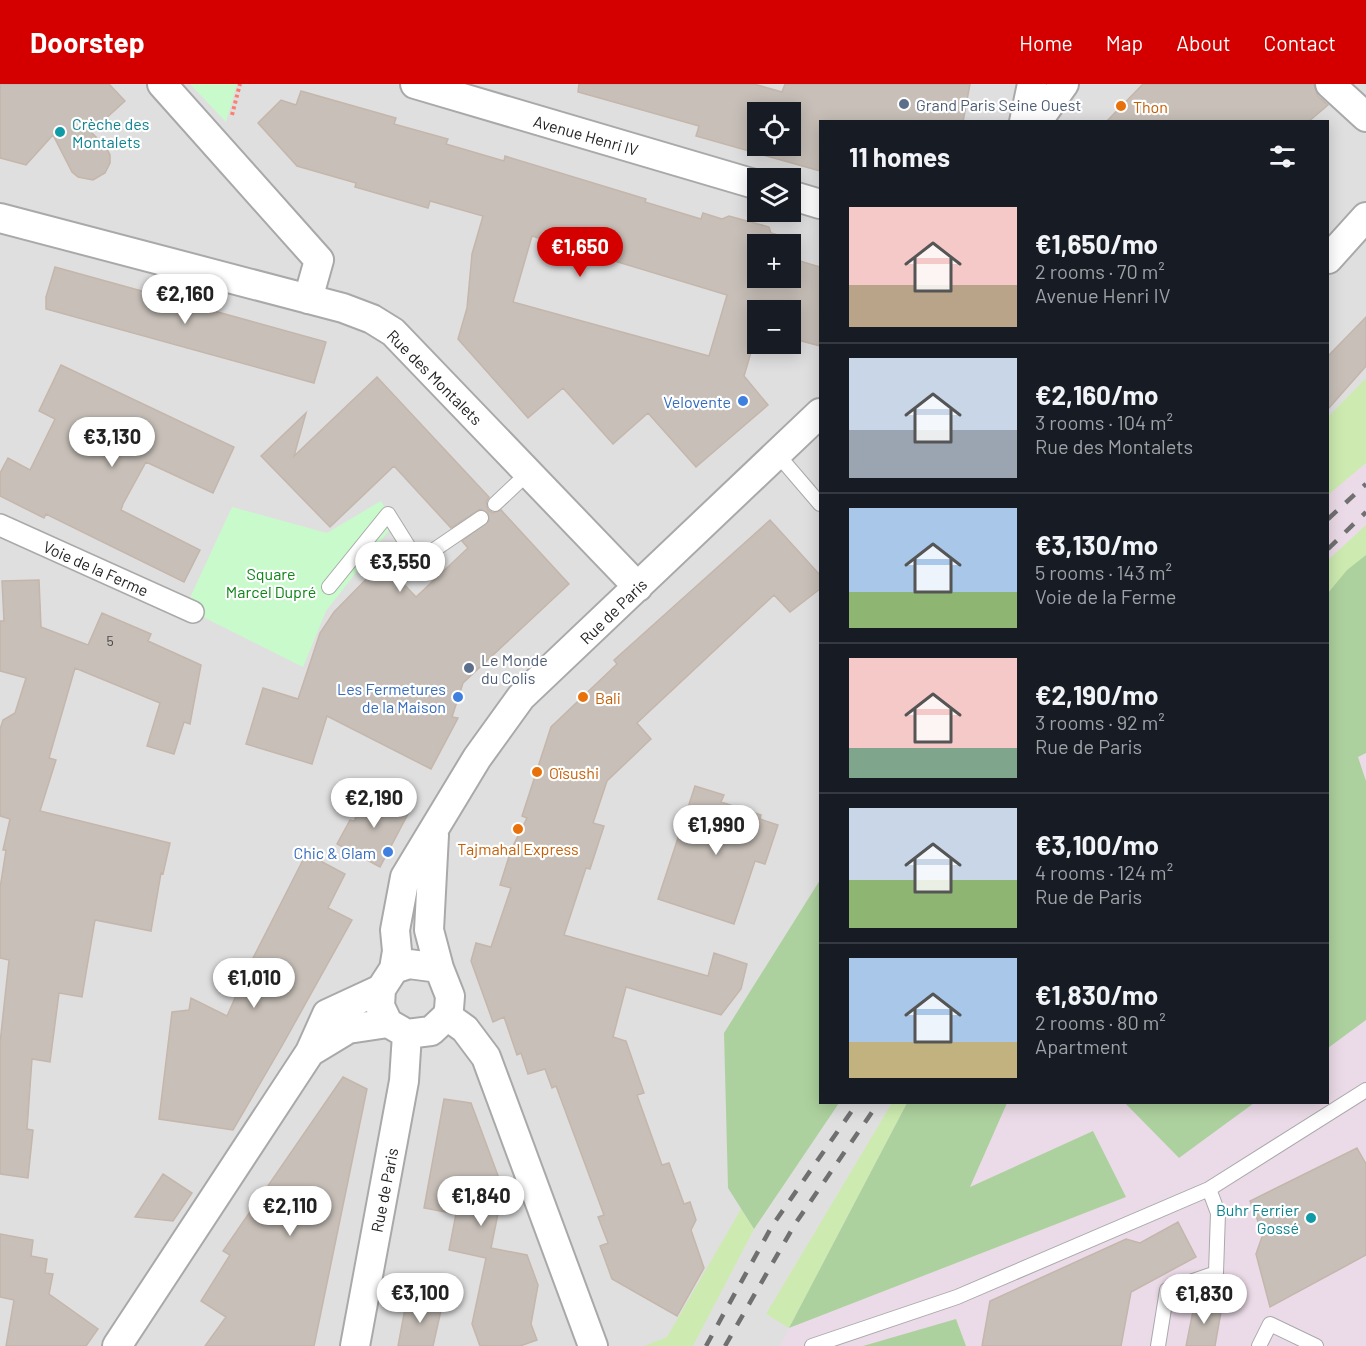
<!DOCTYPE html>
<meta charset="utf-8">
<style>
:root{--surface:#171b24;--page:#242831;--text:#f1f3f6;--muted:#9ea1a6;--line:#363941;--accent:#d40000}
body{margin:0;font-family:Barlow,sans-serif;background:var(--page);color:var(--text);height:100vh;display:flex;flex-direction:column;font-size:22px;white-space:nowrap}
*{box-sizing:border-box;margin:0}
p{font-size:20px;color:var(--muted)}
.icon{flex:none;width:33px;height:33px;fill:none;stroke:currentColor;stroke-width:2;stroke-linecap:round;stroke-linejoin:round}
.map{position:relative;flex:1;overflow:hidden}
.side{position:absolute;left:819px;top:36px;width:510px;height:984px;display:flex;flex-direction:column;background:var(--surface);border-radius:0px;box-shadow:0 3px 15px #0003}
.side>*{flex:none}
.fabs{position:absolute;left:747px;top:18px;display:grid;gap:12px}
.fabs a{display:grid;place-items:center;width:54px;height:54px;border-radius:0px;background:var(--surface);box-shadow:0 3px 15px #0003;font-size:30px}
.price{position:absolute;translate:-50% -51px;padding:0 14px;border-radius:21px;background:#fff;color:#222;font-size:20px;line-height:39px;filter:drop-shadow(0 2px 3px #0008)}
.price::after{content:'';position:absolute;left:50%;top:36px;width:18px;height:14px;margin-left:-9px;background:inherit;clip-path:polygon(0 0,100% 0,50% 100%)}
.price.selected{background:var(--accent);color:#fff}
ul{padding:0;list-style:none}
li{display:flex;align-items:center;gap:18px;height:150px;padding:0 30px}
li+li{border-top:2px solid var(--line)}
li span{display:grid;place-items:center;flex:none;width:168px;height:120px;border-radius:0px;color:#555}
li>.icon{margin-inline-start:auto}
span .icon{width:72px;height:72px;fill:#fffc;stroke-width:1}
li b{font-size:26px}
h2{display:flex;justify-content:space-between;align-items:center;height:72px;padding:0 30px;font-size:26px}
header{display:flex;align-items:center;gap:36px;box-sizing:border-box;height:84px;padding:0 30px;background:var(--accent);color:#fff}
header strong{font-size:28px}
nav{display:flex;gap:33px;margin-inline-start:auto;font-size:21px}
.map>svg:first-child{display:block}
.residential{fill:#e0dfdf;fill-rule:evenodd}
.industrial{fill:#ebdbe8}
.grass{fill:#cdebb0}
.forest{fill:#add19e}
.park{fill:#c8facc}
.building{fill:#c7bfb8;stroke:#c4b6ab;stroke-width:1.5;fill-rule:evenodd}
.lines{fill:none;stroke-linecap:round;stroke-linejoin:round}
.service-casing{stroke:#a9a9a9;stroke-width:16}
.pedestrian-casing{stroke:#a9a9a9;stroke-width:24}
.minor-casing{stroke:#a9a9a9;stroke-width:32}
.path{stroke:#fa8072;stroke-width:4;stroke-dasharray:3 3;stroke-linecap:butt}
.service{stroke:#fff;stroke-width:14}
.pedestrian{stroke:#fff;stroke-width:21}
.minor{stroke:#fff;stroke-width:28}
.rail{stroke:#707070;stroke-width:4.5;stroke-dasharray:12 12;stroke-linecap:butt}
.service-dot{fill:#5c6f8a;stroke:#fff;stroke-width:2}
.food-dot{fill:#e8710a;stroke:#fff;stroke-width:2}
.culture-dot{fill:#0f9aa8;stroke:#fff;stroke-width:2}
.shop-dot{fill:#3f7fe0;stroke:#fff;stroke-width:2}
.labels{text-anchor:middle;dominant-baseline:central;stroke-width:4.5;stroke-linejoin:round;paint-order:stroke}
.number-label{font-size:14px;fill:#4b4948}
.service-label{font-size:16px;fill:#4e5e75;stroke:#fff;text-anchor:start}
.food-label{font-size:16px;fill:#c56008;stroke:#fff;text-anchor:start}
.culture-label{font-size:16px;fill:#0d838f;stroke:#fff;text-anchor:start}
.street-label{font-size:16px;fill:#222;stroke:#fff}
.shop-label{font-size:16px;fill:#366cbe;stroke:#fff;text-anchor:end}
.park-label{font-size:16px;fill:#0c8416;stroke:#fff}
</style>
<header>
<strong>Doorstep</strong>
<nav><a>Home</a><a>Map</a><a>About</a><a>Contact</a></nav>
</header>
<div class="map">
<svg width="1366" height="1262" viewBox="0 0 1366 1262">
<rect width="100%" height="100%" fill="#f2efe9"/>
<!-- residential -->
<path class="residential" d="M0 0H1366V1262H0ZM758 28H790V62H758ZM820 38H1328V1018H820ZM758 94H790V128H758ZM758 160H790V194H758ZM758 226H790V260H758Z"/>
<!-- industrial -->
<path class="industrial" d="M1366 342V1262H780L907 1019 1328 1018V377Z"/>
<!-- grass -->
<path class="grass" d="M1366 294V379L1328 411V333Z
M1366 441V471L1328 509V476Z
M892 1019H907L789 1244 766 1230Z
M741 1125 754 1145 693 1262H644L667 1253Z"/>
<!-- forest -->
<path class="forest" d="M1366 471V669L1358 673 1366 697V936L1328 964V509L1347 486Z
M820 796V1018L839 1019 754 1145 728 1104 724 949Z
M907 1019H1007L970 1103 1093 1047 1126 1113 789 1244Z
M1125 1019H1254L1179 1074Z
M956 1235 966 1262H863Z"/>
<!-- park -->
<path class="park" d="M190 0H237L226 38Z
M381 417 394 440 326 527 303 583 193 528 188 518 232 423 327 449Z"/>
<!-- building -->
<path class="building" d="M0 0H109L125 17 91 48 106 63 110 71V79L105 89 93 96 78 93 72 88 53 51 26 81 0 74Z
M579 0H754L782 8 785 0H970L963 38H820V87L696 52 699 42 578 8ZM758 28H790V62H758Z
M1143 0H1314L1318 12 1328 21 1308 38H1106Z
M301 7 396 34 394 40 448 55 446 60 504 77 505 72 646 115 645 118 701 135 703 129 722 135 729 132 769 143 771 149 789 154 788 160H758V194H790V174L820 183V262L790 254V226H758V245L744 292 768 321 696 383 648 329 613 360 563 304 528 334 458 255 467 224 472 170 483 132 430 117 428 124 355 103 356 99 297 82 258 39 281 16 296 21ZM532 152 727 211 709 272 513 218Z
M55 183 326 258 314 299 46 225V213Z
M1366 233V282L1328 325V272Z
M61 281 234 363 213 409 146 378 123 420 121 426 200 466 184 498 46 430 44 434 0 412V389L8 374 30 386 55 335 39 327Z
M377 293 489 413 486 418 488 426 493 429 501 426 569 500 463 599 452 633 458 634 431 685 327 632 312 680 246 660 263 604 298 615 320 549 334 528 383 478 416 513 468 464 462 457 489 437 488 429 480 425 451 444 394 382 330 443 261 372 306 329 294 372Z
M770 436 820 491V505L790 528 774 511 637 639 651 655 607 697 593 739 604 742 590 785 586 784 564 851 708 892 714 869 747 880 741 905 721 931 626 903 613 953 626 957 644 1009 637 1011 662 1081 669 1079 684 1120 690 1118 696 1136 691 1146 704 1184 677 1232 612 1195 600 1162 608 1159 598 1133 604 1131 556 1002 552 1004 545 985 528 990 521 969 517 971 504 933 493 938 471 877 476 859 491 863 511 804 500 801 511 766 527 734 522 732 551 643 617 580 614 576Z
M39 496 41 543 88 561 102 529 151 550 148 557 201 581 190 640 184 638 174 670 147 662 160 619 75 584 49 674 56 676 40 727 170 759 163 790 161 789 151 847 95 836 82 913 59 909 50 978 32 975 27 1045 33 1046 28 1094 0 1090V959L9 876 0 874V804L6 766H3L10 735 0 732V645L3 636 15 629 26 594 0 587V537H4L2 497Z
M695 702 724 711 721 718 761 731 760 735 778 741 765 780 755 777 734 840 658 815Z
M368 708 409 728 380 783 337 760 350 736 354 737Z
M313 773 345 790 328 824 352 836 283 960 233 1046 159 1035 172 928 189 926 191 914 227 932 251 878 304 774 311 778Z
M343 993 367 1005 314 1262H205L226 1233 201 1217 230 1171 223 1167Z
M444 1015 471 1019 503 1105 491 1164 527 1171 538 1201 531 1240 537 1256 520 1262H480L472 1240 486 1174 449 1166 456 1130 424 1124Z
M1357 1064 1366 1080V1171L1270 1223 1256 1170 1263 1150 1250 1117Z
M163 1090 192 1109 173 1137 135 1133Z
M1178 1138 1196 1173 1131 1208 1121 1262H982L990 1217 1126 1155 1140 1159Z
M0 1150 33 1156 31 1172 47 1175 45 1189 53 1190 49 1210 98 1245 86 1262H6L14 1216 0 1213Z
M407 1214 442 1222 433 1262H398Z
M1195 1217 1222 1222 1215 1262H1186Z"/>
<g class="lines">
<defs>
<path id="service" d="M778 371 820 420
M495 420 528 389
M329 503 388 430 413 470H428L481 434
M812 1262 957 1213 1209 1105 1366 1006
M1158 1262 1167 1206 1216 1189 1218 1129 1209 1105
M1259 1262 1270 1240 1316 1262"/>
<path id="pedestrian" d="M0 441 193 528"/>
<path id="minor" d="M162 0 319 176 308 215
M415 0 758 101
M1330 0 1366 33
M1024 38 1032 0
M1037 38 1064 0
M790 111 820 120
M0 134 343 224 372 235 393 248 638 503
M1328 175 1366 133
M434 751 429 846 439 884 450 912 449 925 447 932 431 947 407 950 388 939 380 922 381 905 394 885 409 880 439 884
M394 885 397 867 395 846 405 793 477 674 521 613 820 329
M447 932 465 945 486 973 593 1262
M310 968 348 945 388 939
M117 1262 310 968 327 930 381 905
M355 1262 404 997 407 950"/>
</defs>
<!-- service casing -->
<use href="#service" class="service-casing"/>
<!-- pedestrian casing -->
<use href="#pedestrian" class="pedestrian-casing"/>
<!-- minor casing -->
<use href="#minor" class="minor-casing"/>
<!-- path -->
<path class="path" d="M232 31 240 0"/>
<!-- service -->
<use href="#service" class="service"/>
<!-- pedestrian -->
<use href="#pedestrian" class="pedestrian"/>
<!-- minor -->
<use href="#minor" class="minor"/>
<!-- rail -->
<path class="rail" d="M1328 435 1366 400
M1328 465 1366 428
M706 1262 772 1142 858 1018
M725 1262 795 1140 879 1018"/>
</g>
<!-- markers -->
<g class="service-dot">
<circle cx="904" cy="20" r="6"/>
<circle cx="469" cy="584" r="6"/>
</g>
<g class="food-dot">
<circle cx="1121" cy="22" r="6"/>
<circle cx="583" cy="613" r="6"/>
<circle cx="537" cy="688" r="6"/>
<circle cx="518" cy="745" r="6"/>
</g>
<g class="culture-dot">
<circle cx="60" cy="48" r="6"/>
<circle cx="1311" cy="1134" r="6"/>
</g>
<g class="shop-dot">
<circle cx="743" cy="317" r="6"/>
<circle cx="458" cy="613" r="6"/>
<circle cx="388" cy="768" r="6"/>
</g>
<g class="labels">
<!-- number labels -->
<g class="number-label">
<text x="110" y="556">5</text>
</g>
<!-- service labels -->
<g class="service-label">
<text x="916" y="20">Grand Paris Seine Ouest</text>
<text x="481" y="575">Le Monde<tspan x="481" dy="18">du Colis</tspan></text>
</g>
<!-- food labels -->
<g class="food-label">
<text x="1133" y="22">Thon</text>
<text x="595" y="613">Bali</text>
<text x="549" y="688">Oïsushi</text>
<text x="518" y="764" text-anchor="middle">Tajmahal Express</text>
</g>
<!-- culture labels -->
<g class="culture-label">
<text x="72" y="39">Crèche des<tspan x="72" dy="18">Montalets</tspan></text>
<text x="1299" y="1125" text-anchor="end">Buhr Ferrier<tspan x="1299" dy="18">Gossé</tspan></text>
</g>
<!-- street labels -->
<g class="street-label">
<text transform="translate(586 51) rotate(16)">Avenue Henri IV</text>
<text transform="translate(435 293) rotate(45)">Rue des Montalets</text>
<text transform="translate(96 484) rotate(24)">Voie de la Ferme</text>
<text transform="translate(613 527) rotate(-44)">Rue de Paris</text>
<text transform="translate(384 1106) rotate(-79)">Rue de Paris</text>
</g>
<!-- shop labels -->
<g class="shop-label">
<text x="731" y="317">Velovente</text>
<text x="446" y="604">Les Fermetures<tspan x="446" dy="18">de la Maison</tspan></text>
<text x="376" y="768">Chic &amp; Glam</text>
</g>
<!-- park labels -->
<g class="park-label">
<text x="271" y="489">Square<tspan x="271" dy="18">Marcel Dupré</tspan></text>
</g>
</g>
</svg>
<div class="fabs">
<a><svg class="icon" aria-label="locate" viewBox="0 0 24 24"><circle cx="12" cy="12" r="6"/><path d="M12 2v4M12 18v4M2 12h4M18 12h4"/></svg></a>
<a><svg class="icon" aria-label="layers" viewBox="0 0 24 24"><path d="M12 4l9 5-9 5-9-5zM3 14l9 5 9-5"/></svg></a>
<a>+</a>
<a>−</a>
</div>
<b class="price selected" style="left:580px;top:194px">€1,650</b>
<b class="price" style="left:185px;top:241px">€2,160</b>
<b class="price" style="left:112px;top:384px">€3,130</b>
<b class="price" style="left:400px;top:509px">€3,550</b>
<b class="price" style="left:374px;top:745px">€2,190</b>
<b class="price" style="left:716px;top:772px">€1,990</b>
<b class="price" style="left:254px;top:925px">€1,010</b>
<b class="price" style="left:481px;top:1143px">€1,840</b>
<b class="price" style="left:290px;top:1153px">€2,110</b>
<b class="price" style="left:420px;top:1240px">€3,100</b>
<b class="price" style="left:1204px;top:1241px">€1,830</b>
<section class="side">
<h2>11 homes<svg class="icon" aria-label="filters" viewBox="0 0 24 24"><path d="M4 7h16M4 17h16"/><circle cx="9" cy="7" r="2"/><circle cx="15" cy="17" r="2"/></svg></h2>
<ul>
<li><span style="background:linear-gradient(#f6c9c9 65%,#b9a48a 0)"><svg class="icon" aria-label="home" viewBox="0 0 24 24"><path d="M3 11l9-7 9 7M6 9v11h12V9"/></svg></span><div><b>€1,650/mo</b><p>2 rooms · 70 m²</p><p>Avenue Henri IV</p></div></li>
<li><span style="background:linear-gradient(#c9d6e8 60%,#9aa5b1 0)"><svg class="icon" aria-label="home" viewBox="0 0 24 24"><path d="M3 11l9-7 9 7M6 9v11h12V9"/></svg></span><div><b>€2,160/mo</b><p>3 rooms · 104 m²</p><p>Rue des Montalets</p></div></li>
<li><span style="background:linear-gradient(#a9c7e8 70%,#8fb573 0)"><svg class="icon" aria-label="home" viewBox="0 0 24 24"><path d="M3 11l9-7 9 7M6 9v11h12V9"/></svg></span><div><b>€3,130/mo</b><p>5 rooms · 143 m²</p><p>Voie de la Ferme</p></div></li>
<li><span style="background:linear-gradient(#f6c9c9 75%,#7fa58c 0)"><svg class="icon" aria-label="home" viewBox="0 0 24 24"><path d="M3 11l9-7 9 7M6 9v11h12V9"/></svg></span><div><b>€2,190/mo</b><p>3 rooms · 92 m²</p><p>Rue de Paris</p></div></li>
<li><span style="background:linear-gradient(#c9d6e8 60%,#8fb573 0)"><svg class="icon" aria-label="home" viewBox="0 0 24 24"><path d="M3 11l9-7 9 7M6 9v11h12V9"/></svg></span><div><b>€3,100/mo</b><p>4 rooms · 124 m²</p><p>Rue de Paris</p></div></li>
<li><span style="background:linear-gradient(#a9c7e8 70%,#c2b280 0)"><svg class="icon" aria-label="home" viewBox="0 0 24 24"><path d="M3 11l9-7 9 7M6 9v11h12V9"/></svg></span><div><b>€1,830/mo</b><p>2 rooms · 80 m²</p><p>Apartment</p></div></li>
</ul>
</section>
</div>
